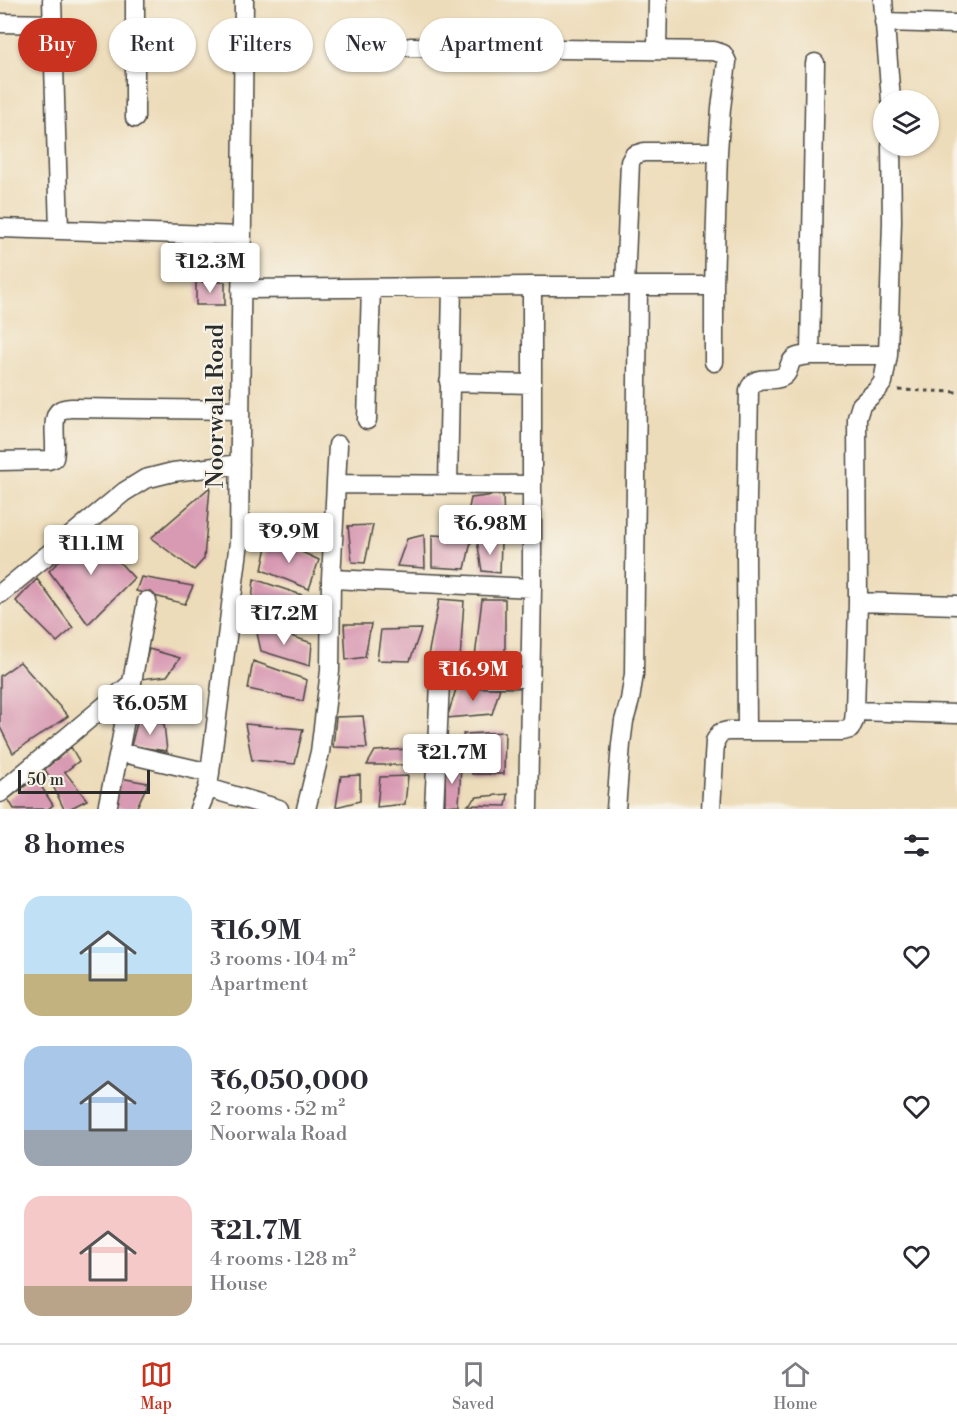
<!DOCTYPE html>
<meta charset="utf-8">
<style>
:root{--surface:#fff;--page:#f2f2f3;--text:#2b2b33;--muted:#7c7c81;--line:#e1e1e2;--accent:#c8321e}
body{margin:0;font-family:"Libre Bodoni",serif;background:var(--page);color:var(--text);height:100vh;display:flex;flex-direction:column;font-size:22px;white-space:nowrap}
*{box-sizing:border-box;margin:0}
p{font-size:20px;color:var(--muted)}
.icon{flex:none;width:33px;height:33px;fill:none;stroke:currentColor;stroke-width:2;stroke-linecap:round;stroke-linejoin:round}
.map{position:relative;height:809px;overflow:hidden}
.panel{display:flex;flex-direction:column;background:var(--surface);flex:1}
.panel>*{flex:none}
.banner{position:absolute;left:18px;top:18px;width:600px;height:54px;display:flex;gap:12px}
.tools{position:absolute;left:873px;top:90px;display:grid;gap:12px}
.tools a{display:grid;place-items:center;width:66px;height:66px;border-radius:50%;background:var(--surface);box-shadow:0 2px 4px #0004;font-size:30px}
.scale{position:absolute;left:18px;bottom:15px;width:132px;box-sizing:border-box;padding-left:6px;border:3px solid #2b2b2b;border-top:0;font-size:16px;line-height:21px;white-space:nowrap;color:#2b2b2b;-webkit-text-stroke:4px #f7f3e8;paint-order:stroke}
.price{position:absolute;translate:-50% -51px;padding:0 14px;border-radius:6px;background:#fff;color:#222;font-size:20px;line-height:39px;filter:drop-shadow(0 2px 3px #0008)}
.price::after{content:'';position:absolute;left:50%;top:36px;width:18px;height:14px;margin-left:-9px;background:inherit;clip-path:polygon(0 0,100% 0,50% 100%)}
.price.current{background:var(--accent);color:#fff}
ul{padding:0;list-style:none}
li{display:flex;align-items:center;gap:18px;height:150px;padding:0 24px}
li span{display:grid;place-items:center;flex:none;width:168px;height:120px;border-radius:18px;color:#555}
li>.icon{margin-inline-start:auto}
span .icon{width:72px;height:72px;fill:#fffc;stroke-width:1}
li b{font-size:26px}
h2{display:flex;justify-content:space-between;align-items:center;height:72px;padding:0 24px;font-size:26px}
.tag{padding:0 21px;border-radius:27px;background:var(--surface);box-shadow:0 2px 4px #0004;font-size:21px;line-height:54px}
.tag.current{background:var(--accent);color:#fff}
.menu{display:flex;justify-content:space-around;align-items:center;height:84px;border-top:2px solid var(--line);background:var(--surface);font-size:16px;color:var(--muted)}
.menu a{display:grid;justify-items:center;gap:3px}
.menu .current{color:var(--accent)}
.map>svg:first-child{display:block}
.building{fill:#d899b2}
.lines{fill:none;stroke-linecap:round;stroke-linejoin:round}
.minor-casing{stroke:#484640;stroke-width:21}
.path{stroke:#484640;stroke-width:3;stroke-dasharray:4.5 4.5;stroke-linecap:butt}
.minor{stroke:#fff;stroke-width:18}
.labels{text-anchor:middle;dominant-baseline:central;stroke-width:4.5;stroke-linejoin:round;paint-order:stroke}
.street-label{font-size:24px;fill:#2b2b2b;stroke:#f7f3e8}
</style>
<div class="map">
<svg width="957" height="809" viewBox="0 0 957 809">
<rect width="100%" height="100%" fill="#f7f3e8"/>
<filter id="ink" filterUnits="userSpaceOnUse"><feTurbulence type="fractalNoise" baseFrequency=".0167" numOctaves="2"/><feDisplacementMap in="SourceGraphic" scale="12" xChannelSelector="R" yChannelSelector="G"/><feConvolveMatrix kernelMatrix="1 2 1 2 8 2 1 2 1" color-interpolation-filters="sRGB"/></filter>
<filter id="wash" filterUnits="userSpaceOnUse"><feTurbulence type="fractalNoise" baseFrequency=".008" numOctaves="4" result="noise"/><feDisplacementMap in="SourceGraphic" scale="24" xChannelSelector="R" yChannelSelector="G"/><feGaussianBlur stdDeviation="1.35" result="paint"/><feColorMatrix in="noise" values="0 0 0 0 0 0 0 0 0 0 0 0 0 0 0 0 0 1.4 0 .05"/><feComposite in="paint" operator="in"/></filter>
<g filter="url(#wash)">
<rect width="100%" height="100%" fill="#eddcb9"/>
<g id="blocks">
<!-- building -->
<path class="building" d="M196 282H225V305H196Z
M210 487 204 559 194 570 151 538Z
M503 494 504 527H465L471 498Z
M373 525 365 563 352 562 348 526Z
M90 530 134 578 88 624 49 571Z
M424 535 425 568 397 566 407 539Z
M432 535 472 537 465 569 432 567Z
M269 537 319 560 309 589 262 570Z
M477 540 501 542 500 573 482 571Z
M141 577 193 586 185 604 136 591Z
M37 579 73 628 57 642 16 601Z
M254 579 311 598 305 630 251 612Z
M439 599 464 601 460 660 427 661Z
M482 599H505V664L474 666Z
M255 624 312 643 310 666 261 651Z
M344 624H371L365 657 346 660Z
M421 629 410 661 377 660 381 630Z
M149 649 180 658 167 676 141 679Z
M253 661 307 680 303 701 248 689Z
M20 662 68 716 13 753 0 727V676Z
M457 686 500 688 492 714 447 718Z
M363 716 367 748 333 747 336 717Z
M138 719 164 724 167 751 131 746Z
M245 724 303 729 295 764 252 760Z
M505 732 504 774H472L463 734Z
M71 747 79 761 65 772 87 800 69 809H64L45 769Z
M408 749 405 765H367L375 751Z
M445 765H461L459 805 445 806Z
M360 775V801L336 807 341 776Z
M408 776 405 804 377 807 380 777Z
M36 778 53 805 48 809H14L8 799Z
M120 778 148 783 136 809H121L115 807Z
M508 794 506 806 468 805 477 797Z"/>
</g>
</g>
<g filter="url(#ink)">
<use href="#blocks" fill-opacity="0" stroke="#484640" stroke-width="1.5"/>
<g class="lines">
<defs>
<path id="minor" d="M52 0 59 230
M883 0 891 100
M884 22 957 24
M0 23 52 24
M410 47 714 51 723 54 727 62 721 108 718 152 714 286V362
M657 50 658 0
M135 118V0
M891 146 892 221 888 355 883 382 878 389 861 405 857 418 858 602 855 711 957 714
M0 228 242 236
M625 286 630 162 634 155 644 152H718
M241 289 532 286
M810 355 815 63
M449 382 532 384
M367 420 371 288
M0 461 48 460 54 458C58 445 49 416 61 410 62 409 70 408 71 408L240 410
M336 484 532 485V286H714
M448 484 452 287
M331 579 532 588
M0 594 124 492 145 479 173 472 240 464
M858 602 957 605
M747 731 746 553 749 390C756 373 769 383 782 377 791 373 787 362 795 358 799 356 805 356 810 355H888
M119 752 210 773
M208 788 279 809
M0 793 132 683
M107 809 119 752 147 601
M199 809 208 788 239 542 244 0
M306 809 320 752 330 671 331 579 338 445
M434 809 440 683 449 678H531
M528 809 532 588V485
M616 809 621 744 624 721 630 700 634 674 638 286
M711 809 715 741 720 733 728 731H843L850 729 854 721 855 711"/>
</defs>
<!-- minor casing -->
<use href="#minor" class="minor-casing"/>
<!-- path -->
<path class="path" d="M898 390 957 392"/>
<!-- minor -->
<use href="#minor" class="minor"/>
</g>
</g>
<g class="labels">
<!-- street labels -->
<g class="street-label">
<text transform="translate(216 406) rotate(-90)">Noorwala Road</text>
</g>
</g>
</svg>
<div class="tools">
<a><svg class="icon" aria-label="layers" viewBox="0 0 24 24"><path d="M12 4l9 5-9 5-9-5zM3 14l9 5 9-5"/></svg></a>
</div>
<div class="scale">50 m</div>
<b class="price" style="left:210px;top:294px">₹12.3M</b>
<b class="price" style="left:490px;top:556px">₹6.98M</b>
<b class="price" style="left:289px;top:564px">₹9.9M</b>
<b class="price" style="left:91px;top:576px">₹11.1M</b>
<b class="price" style="left:284px;top:646px">₹17.2M</b>
<b class="price current" style="left:473px;top:702px">₹16.9M</b>
<b class="price" style="left:150px;top:736px">₹6.05M</b>
<b class="price" style="left:452px;top:785px">₹21.7M</b>
<div class="banner">
<a class="tag current">Buy</a>
<a class="tag">Rent</a>
<a class="tag">Filters</a>
<a class="tag">New</a>
<a class="tag">Apartment</a>
</div>
</div>
<section class="panel">
<h2>8 homes<svg class="icon" aria-label="filters" viewBox="0 0 24 24"><path d="M4 7h16M4 17h16"/><circle cx="9" cy="7" r="2"/><circle cx="15" cy="17" r="2"/></svg></h2>
<ul>
<li><span style="background:linear-gradient(#bfe0f5 65%,#c2b280 0)"><svg class="icon" aria-label="home" viewBox="0 0 24 24"><path d="M3 11l9-7 9 7M6 9v11h12V9"/></svg></span><div><b>₹16.9M</b><p>3 rooms · 104 m²</p><p>Apartment</p></div><svg class="icon" aria-label="heart" viewBox="0 0 24 24"><path d="M12 20l-8-8c-3-5 5-10 8-4 3-6 11-1 8 4z"/></svg></li>
<li><span style="background:linear-gradient(#a9c7e8 70%,#9aa5b1 0)"><svg class="icon" aria-label="home" viewBox="0 0 24 24"><path d="M3 11l9-7 9 7M6 9v11h12V9"/></svg></span><div><b>₹6,050,000</b><p>2 rooms · 52 m²</p><p>Noorwala Road</p></div><svg class="icon" aria-label="heart" viewBox="0 0 24 24"><path d="M12 20l-8-8c-3-5 5-10 8-4 3-6 11-1 8 4z"/></svg></li>
<li><span style="background:linear-gradient(#f6c9c9 75%,#b9a48a 0)"><svg class="icon" aria-label="home" viewBox="0 0 24 24"><path d="M3 11l9-7 9 7M6 9v11h12V9"/></svg></span><div><b>₹21.7M</b><p>4 rooms · 128 m²</p><p>House</p></div><svg class="icon" aria-label="heart" viewBox="0 0 24 24"><path d="M12 20l-8-8c-3-5 5-10 8-4 3-6 11-1 8 4z"/></svg></li>
</ul>
</section>
<nav class="menu">
<a class="current"><svg class="icon" aria-label="map" viewBox="0 0 24 24"><path d="M3 6l6-2 6 2 6-2v14l-6 2-6-2-6 2zM9 4v14M15 6v14"/></svg>Map</a>
<a><svg class="icon" aria-label="saved" viewBox="0 0 24 24"><path d="M7 4h10v16l-5-4-5 4z"/></svg>Saved</a>
<a><svg class="icon" aria-label="home" viewBox="0 0 24 24"><path d="M3 11l9-7 9 7M6 9v11h12V9"/></svg>Home</a>
</nav>
